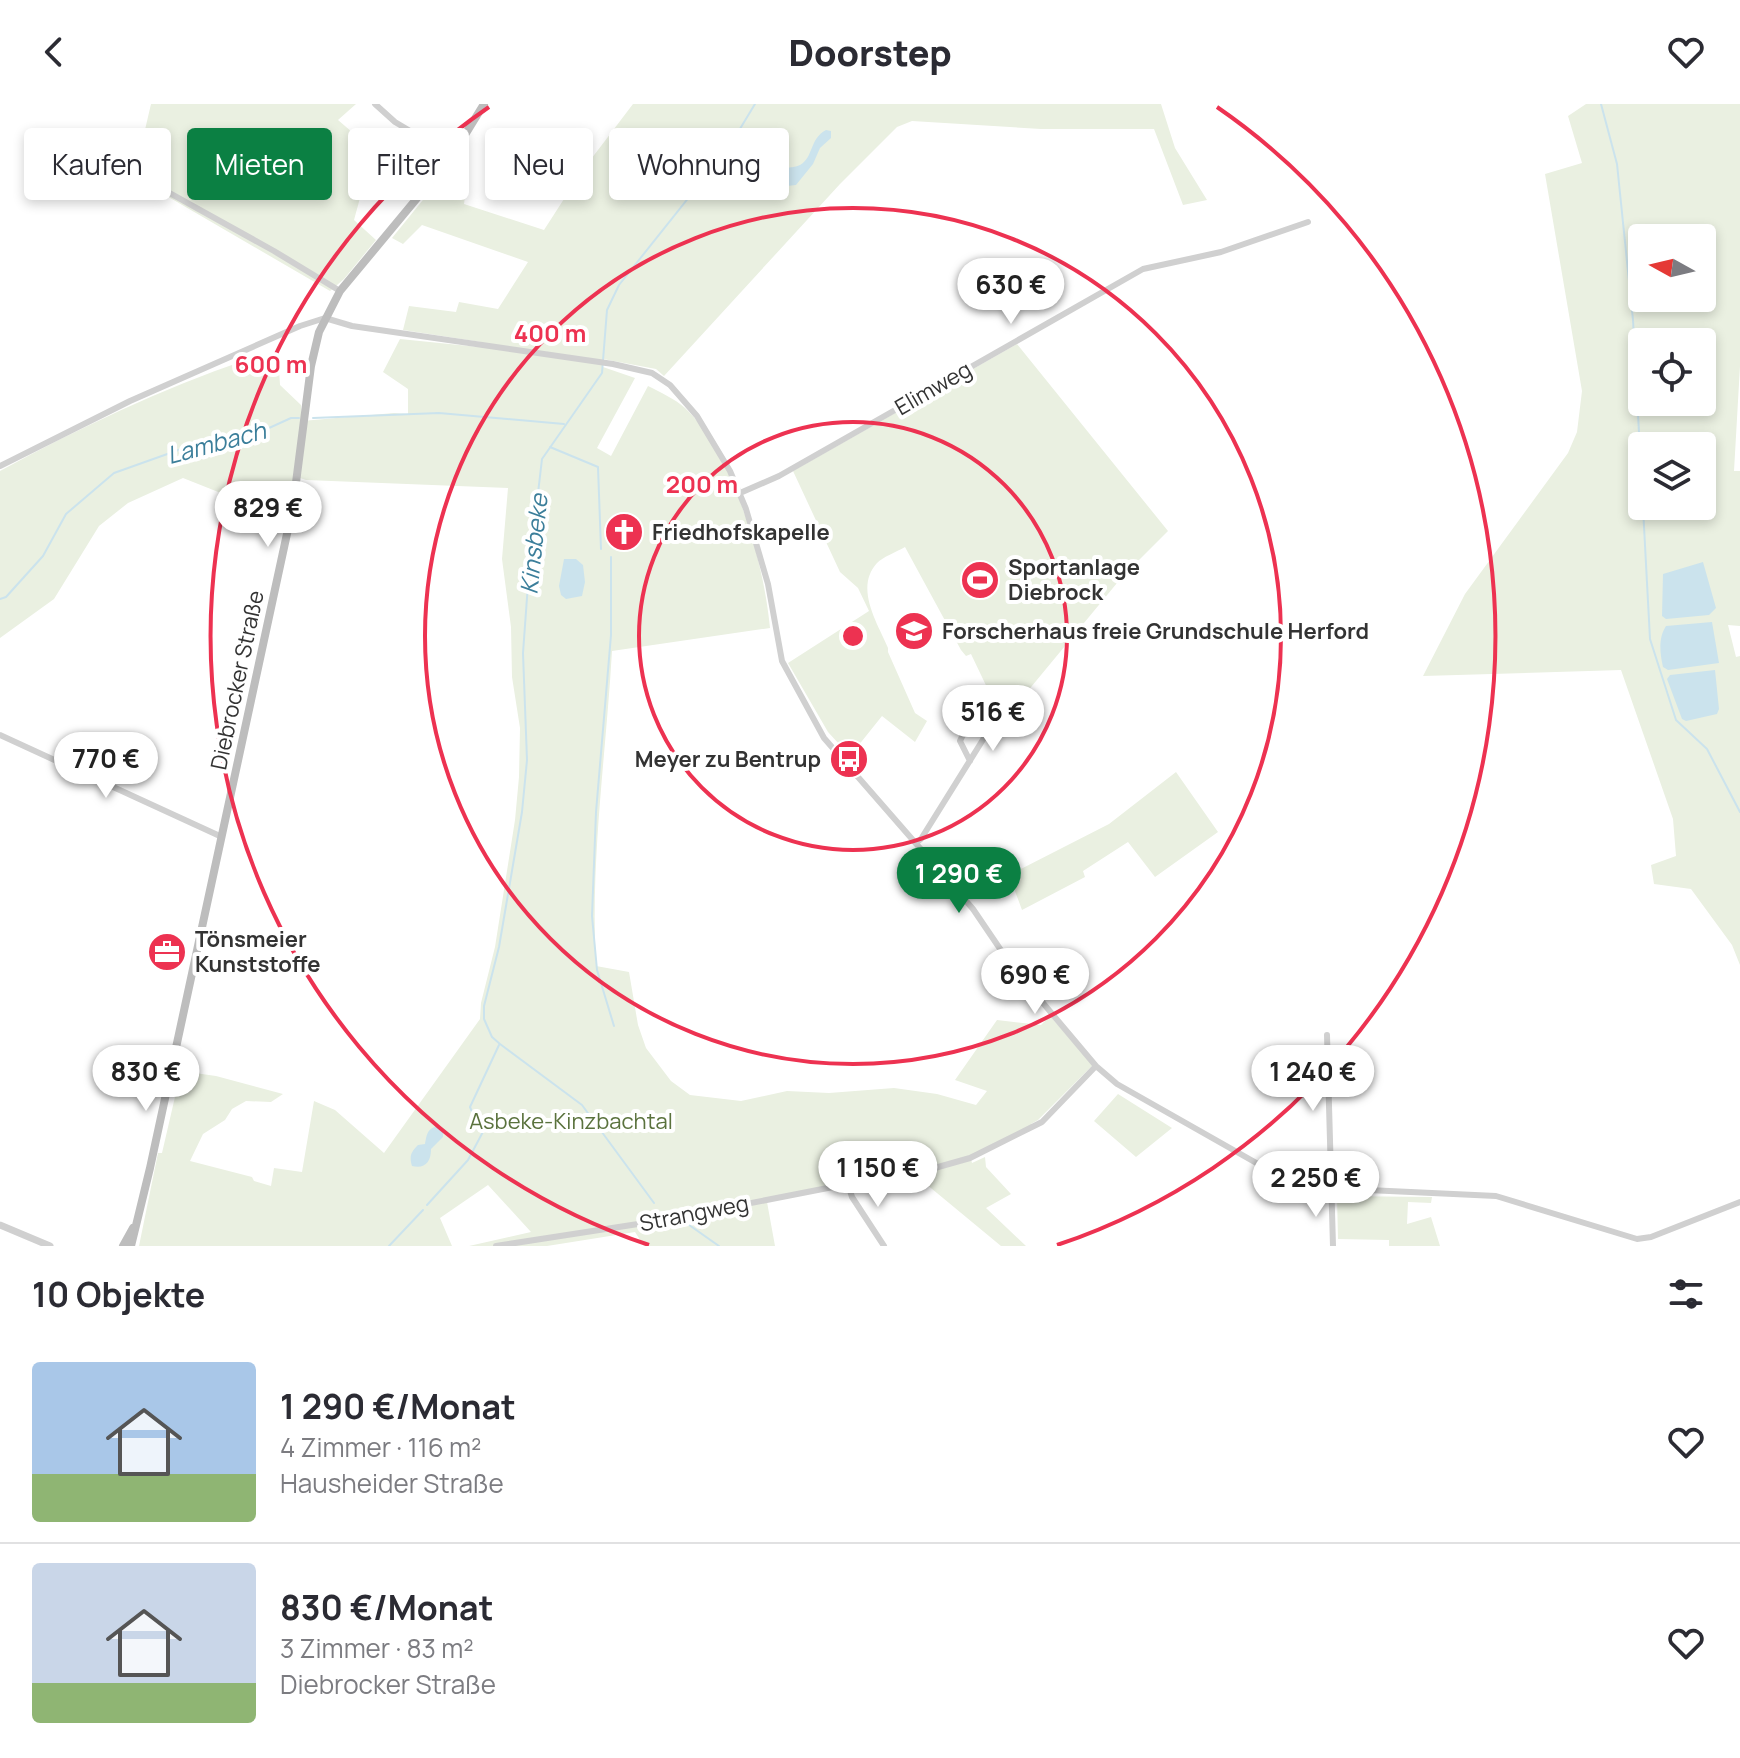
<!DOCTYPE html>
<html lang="de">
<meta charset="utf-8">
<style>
:root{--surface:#fff;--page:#f7f7f7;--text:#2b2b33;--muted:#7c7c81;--line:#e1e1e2;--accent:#0b8043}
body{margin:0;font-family:Manrope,sans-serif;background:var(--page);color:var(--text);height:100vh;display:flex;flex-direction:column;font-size:30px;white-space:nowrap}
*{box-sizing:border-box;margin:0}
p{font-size:26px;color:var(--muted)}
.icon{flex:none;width:44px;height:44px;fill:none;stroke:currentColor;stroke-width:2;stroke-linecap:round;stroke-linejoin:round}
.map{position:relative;height:1142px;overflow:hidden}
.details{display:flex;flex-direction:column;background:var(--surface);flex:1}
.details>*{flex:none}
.banner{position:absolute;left:24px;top:24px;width:800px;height:72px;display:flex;gap:16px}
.needle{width:52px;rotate:278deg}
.tools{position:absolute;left:1628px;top:120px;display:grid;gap:16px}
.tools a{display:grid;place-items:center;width:88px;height:88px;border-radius:8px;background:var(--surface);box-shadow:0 4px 12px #0003;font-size:40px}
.price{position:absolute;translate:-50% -68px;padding:0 18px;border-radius:28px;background:#fff;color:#222;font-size:26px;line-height:52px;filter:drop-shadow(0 2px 4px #0008)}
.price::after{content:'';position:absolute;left:50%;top:48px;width:24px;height:18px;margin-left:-12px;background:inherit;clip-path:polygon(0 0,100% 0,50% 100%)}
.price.selected{background:var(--accent);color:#fff}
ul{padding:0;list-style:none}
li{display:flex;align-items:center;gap:24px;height:200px;padding:0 32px}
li+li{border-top:2px solid var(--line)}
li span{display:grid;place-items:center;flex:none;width:224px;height:160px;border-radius:8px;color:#555}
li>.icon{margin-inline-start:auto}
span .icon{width:96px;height:96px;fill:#fffc;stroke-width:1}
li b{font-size:34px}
h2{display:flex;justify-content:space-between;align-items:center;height:96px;padding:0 32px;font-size:34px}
.chip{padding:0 28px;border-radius:8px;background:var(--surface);box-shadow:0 4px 12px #0003;font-size:28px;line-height:72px}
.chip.selected{background:var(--accent);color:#fff}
header{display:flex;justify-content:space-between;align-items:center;height:104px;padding:0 32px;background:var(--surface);font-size:36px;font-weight:800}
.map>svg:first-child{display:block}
.green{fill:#eaf0e1;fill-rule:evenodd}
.water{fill:#cbe3ed}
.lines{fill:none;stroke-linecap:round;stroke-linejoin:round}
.stream{stroke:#cbe3ed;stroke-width:2}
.minor{stroke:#d0d0d0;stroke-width:6}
.tertiary{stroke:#d0d0d0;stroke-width:7}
.secondary{stroke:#bdbdbd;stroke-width:8}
.ring{fill:none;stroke:#ed3251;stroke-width:4}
.labels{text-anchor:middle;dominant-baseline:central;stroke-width:8;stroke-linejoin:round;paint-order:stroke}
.street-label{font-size:22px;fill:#333;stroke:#fff}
.poi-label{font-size:22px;font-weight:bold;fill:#333;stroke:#fff;text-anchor:start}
.park-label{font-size:22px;fill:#5a723d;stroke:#fff}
.water-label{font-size:24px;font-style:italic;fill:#3b7e9a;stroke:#fff}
.centre{fill:#ed3251;stroke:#fff;stroke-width:4}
.ring-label{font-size:24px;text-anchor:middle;font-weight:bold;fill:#ed3251;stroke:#fff;stroke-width:8;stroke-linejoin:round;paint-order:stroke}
</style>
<header><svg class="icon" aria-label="back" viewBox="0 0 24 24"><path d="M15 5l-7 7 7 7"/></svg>Doorstep<svg class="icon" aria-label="heart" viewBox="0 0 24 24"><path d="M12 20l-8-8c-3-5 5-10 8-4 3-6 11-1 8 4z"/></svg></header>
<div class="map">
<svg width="1740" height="1142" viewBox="0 0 1740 1142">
<rect width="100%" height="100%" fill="#fff"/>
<!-- green -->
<path class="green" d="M151 0H356L338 16 373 46 354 116 376 136 344 175 330 187 141 77 137 60Z
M633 0H1161L1175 44 1207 96 1183 101 1154 25H1041L912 17 897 23 840 80 664 272 656 265 603 255V263L635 274 597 344 611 352 648 282C660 288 675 295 685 304 734 350 764 459 770 524L612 547C606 652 590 756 596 862L629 868 638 921 646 944 671 977 690 991 741 997 787 987 829 989 894 984 937 990 976 1001 987 987 955 976 997 916 1041 921 1050 912 1093 961 1038 1016 1031 1020 1032 1023 971 1055 972 1059 985 1053 986 1063 1011 1090 986 1104 1026 1142H1001L920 1075 848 1081 767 1098 775 1142H644L635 1128 547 1142H469L531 1128 488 1081 440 1114 452 1142H139L158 1049H162L181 967 216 972 283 990 271 998 246 997 232 1005 225 1016 203 1030 190 1057 252 1073 254 1077 271 1082 274 1064 302 1068 314 997 335 1006 384 1049 480 915 481 899 495 843 515 716 519 673 520 624 512 573 511 523 502 455 508 384 306 376 294 372 286 415 183 374 128 399 99 422 54 495 0 534V367C79 324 161 285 246 256L247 265H279L280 281 301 301 302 317 394 309 408 310V285L383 268 400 235 479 243 481 238 403 226 409 202 456 208 459 198 498 205 528 158 422 121 403 140 392 134 444 70 465 92 464 100 544 126 582 67Z
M1586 0H1740V262L1734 367H1740V522L1728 521 1736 553 1740 552V861L1732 841 1691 785 1654 780 1651 761 1676 752 1673 715 1621 566 1423 572 1465 490 1568 349 1577 328 1582 287 1545 70 1582 59 1568 12ZM1642 134H1702V194H1642ZM1642 238H1702V298H1642ZM1642 342H1702V402H1642Z
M1017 240 1168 427 1122 473 1003 617 971 550 966 552 961 546 905 443C896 448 883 453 877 459 854 484 878 520 888 544V548L915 609 927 617 915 638 882 612 850 652 828 628 788 559 869 507 858 484 840 468 793 367Z
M1176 668 1218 728 1155 773 1128 738 1083 767 1085 773 1022 806 1009 771 1109 720Z
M1118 990 1172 1024 1136 1053 1094 1017Z
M1337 1092 1432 1093 1431 1099 1408 1098 1407 1120 1431 1113 1440 1142H1389V1136L1338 1135Z"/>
<!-- water -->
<path class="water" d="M826 26 831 27V34L820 44 813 60 796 81 787 82 781 87 775 86 774 75H784L786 64C791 63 796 63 800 61 814 53 809 35 826 26Z
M564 455H576L583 461 585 478 582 492 566 495 561 491 559 482Z
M1703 458 1716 504 1709 511 1666 515 1662 512 1663 470Z
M1712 518 1719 559 1668 566 1663 563C1660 550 1658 534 1666 522Z
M1715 566 1719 605 1717 610 1686 617 1682 615 1667 575 1670 571Z
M439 1022 443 1027V1033L431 1045C431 1058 425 1065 412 1062 409 1052 411 1048 418 1041L425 1040C427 1030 427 1024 439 1022Z"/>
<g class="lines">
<!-- stream -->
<path class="stream" d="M1601 0 1617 60 1633 216 1650 535 1676 616 1707 645 1740 708
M313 314 439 309 564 320
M550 343 598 363 601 445
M611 453V531L596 708 592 812 597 866 614 922
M0 495 6 493 43 452 66 410 114 369 187 343 247 334 291 314H299
M654 1099 582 1001 500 940 492 933 484 915V902L499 843 522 708 527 656 523 549 529 466 542 355 602 269 607 206 619 181 729 43 755 0
M427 1101 468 1056 485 1024 475 1015 470 1003 499 941
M682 1116 719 1142
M389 1142 423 1106"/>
<!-- minor -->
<path class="minor" d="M375 0 395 18 452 52
M141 54 145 72 157 82 274 147 340 187
M0 362 130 297 300 222 325 214 352 222 613 260 652 269 670 281 697 312 730 367 746 405 768 480 782 557 824 634 973 805 1011 861 1096 962 1117 980 1288 1077 1304 1083 1496 1092 1637 1135 1651 1133 1740 1098
M740 389 779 372 1143 165 1221 148 1308 118
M0 631 222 733
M916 739 921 735 984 634 983 627C971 619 965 625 960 637L970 657
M1327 931 1333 1142
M848 1080 852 1093 884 1142
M496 1142 664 1116 843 1081 917 1069 970 1054 1042 1018 1096 962"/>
<!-- tertiary -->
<path class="tertiary" d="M0 1121 50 1142"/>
<!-- secondary -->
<path class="secondary" d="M123 1142 133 1124
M131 1142 150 1064 293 402 311 262 319 228 340 187 452 52 484 0"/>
</g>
<!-- distance rings -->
<g class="ring">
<circle cx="853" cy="532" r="214"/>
<circle cx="853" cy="532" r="428"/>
<path d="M649 1141A642 642 0 0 1 489 3M1217 3A642 642 0 0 1 1057 1141"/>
</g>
<!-- icons -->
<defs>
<symbol id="church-disc" viewBox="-11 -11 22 22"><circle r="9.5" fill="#ed3251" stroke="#fff"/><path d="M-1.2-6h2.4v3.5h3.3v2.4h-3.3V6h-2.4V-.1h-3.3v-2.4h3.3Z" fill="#fff"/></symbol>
<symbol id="stadium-disc" viewBox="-11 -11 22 22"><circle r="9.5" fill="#ed3251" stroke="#fff"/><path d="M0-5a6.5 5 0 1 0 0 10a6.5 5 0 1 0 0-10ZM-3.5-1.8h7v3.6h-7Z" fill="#fff"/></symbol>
<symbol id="school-disc" viewBox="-11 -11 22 22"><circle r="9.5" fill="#ed3251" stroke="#fff"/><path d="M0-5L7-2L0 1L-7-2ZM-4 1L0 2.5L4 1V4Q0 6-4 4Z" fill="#fff"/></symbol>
<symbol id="bus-disc" viewBox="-11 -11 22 22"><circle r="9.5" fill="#ed3251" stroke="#fff"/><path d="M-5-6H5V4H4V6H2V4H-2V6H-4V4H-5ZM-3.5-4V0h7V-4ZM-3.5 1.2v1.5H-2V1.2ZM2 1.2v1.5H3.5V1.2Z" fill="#fff"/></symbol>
<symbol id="office-disc" viewBox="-11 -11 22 22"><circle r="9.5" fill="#ed3251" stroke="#fff"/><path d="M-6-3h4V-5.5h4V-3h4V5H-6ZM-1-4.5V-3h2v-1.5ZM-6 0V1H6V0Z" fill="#fff"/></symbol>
</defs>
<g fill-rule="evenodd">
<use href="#church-disc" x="602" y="406" width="44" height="44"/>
<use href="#stadium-disc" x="958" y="454" width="44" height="44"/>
<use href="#school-disc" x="892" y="505" width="44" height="44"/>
<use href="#bus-disc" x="827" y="633" width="44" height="44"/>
<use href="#office-disc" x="145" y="826" width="44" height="44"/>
</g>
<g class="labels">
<!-- street labels -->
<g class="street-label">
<text transform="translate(933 284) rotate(-30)">Elimweg</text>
<text transform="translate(237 576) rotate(-78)">Diebrocker Straße</text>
<text transform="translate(694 1109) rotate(-11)">Strangweg</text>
</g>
<!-- poi labels -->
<g class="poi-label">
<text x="652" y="428">Friedhofskapelle</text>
<text x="1008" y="463">Sportanlage<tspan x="1008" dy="25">Diebrock</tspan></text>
<text x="942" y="527">Forscherhaus freie Grundschule Herford</text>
<text x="821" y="655" text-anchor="end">Meyer zu Bentrup</text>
<text x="195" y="835">Tönsmeier<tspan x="195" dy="25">Kunststoffe</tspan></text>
</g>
<!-- park labels -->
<g class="park-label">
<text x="571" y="1017">Asbeke-Kinzbachtal</text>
</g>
<!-- water labels -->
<g class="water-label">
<text transform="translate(216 338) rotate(-15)">Lambach</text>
<text transform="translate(533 440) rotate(-84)">Kinsbeke</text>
</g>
</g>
<circle cx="853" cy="532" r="12" class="centre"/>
<g class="ring-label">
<text x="550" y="238">400 m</text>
<text x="271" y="269">600 m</text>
<text x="702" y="389">200 m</text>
</g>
</svg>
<div class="tools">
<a><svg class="needle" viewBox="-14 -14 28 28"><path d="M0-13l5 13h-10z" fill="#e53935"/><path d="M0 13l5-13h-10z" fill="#7c7c81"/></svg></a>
<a><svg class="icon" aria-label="locate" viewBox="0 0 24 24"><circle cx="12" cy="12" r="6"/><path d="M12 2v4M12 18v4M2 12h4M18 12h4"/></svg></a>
<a><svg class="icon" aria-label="layers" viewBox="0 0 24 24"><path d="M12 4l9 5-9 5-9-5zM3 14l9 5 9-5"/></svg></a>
</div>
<b class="price" style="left:1011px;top:222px">630 €</b>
<b class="price" style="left:268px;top:445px">829 €</b>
<b class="price" style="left:993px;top:649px">516 €</b>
<b class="price" style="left:106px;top:696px">770 €</b>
<b class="price selected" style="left:959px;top:811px">1 290 €</b>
<b class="price" style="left:1035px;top:912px">690 €</b>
<b class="price" style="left:146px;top:1009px">830 €</b>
<b class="price" style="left:1313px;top:1009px">1 240 €</b>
<b class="price" style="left:878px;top:1105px">1 150 €</b>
<b class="price" style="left:1316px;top:1115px">2 250 €</b>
<div class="banner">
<a class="chip">Kaufen</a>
<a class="chip selected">Mieten</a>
<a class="chip">Filter</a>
<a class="chip">Neu</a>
<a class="chip">Wohnung</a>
</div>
</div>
<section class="details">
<h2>10 Objekte<svg class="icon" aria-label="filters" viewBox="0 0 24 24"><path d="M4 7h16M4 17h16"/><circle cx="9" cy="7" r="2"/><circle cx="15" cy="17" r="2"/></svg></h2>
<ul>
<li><span style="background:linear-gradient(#a9c7e8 70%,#8fb573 0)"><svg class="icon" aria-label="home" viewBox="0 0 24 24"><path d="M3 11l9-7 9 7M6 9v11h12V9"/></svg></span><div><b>1 290 €/Monat</b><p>4 Zimmer · 116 m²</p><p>Hausheider Straße</p></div><svg class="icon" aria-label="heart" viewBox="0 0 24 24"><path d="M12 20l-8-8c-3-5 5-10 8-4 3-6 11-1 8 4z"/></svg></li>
<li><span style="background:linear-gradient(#c9d6e8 75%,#8fb573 0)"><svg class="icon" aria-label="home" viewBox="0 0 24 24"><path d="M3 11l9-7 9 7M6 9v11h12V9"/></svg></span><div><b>830 €/Monat</b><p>3 Zimmer · 83 m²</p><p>Diebrocker Straße</p></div><svg class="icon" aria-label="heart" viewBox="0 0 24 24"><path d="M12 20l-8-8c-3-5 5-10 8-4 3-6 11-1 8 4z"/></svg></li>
</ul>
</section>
